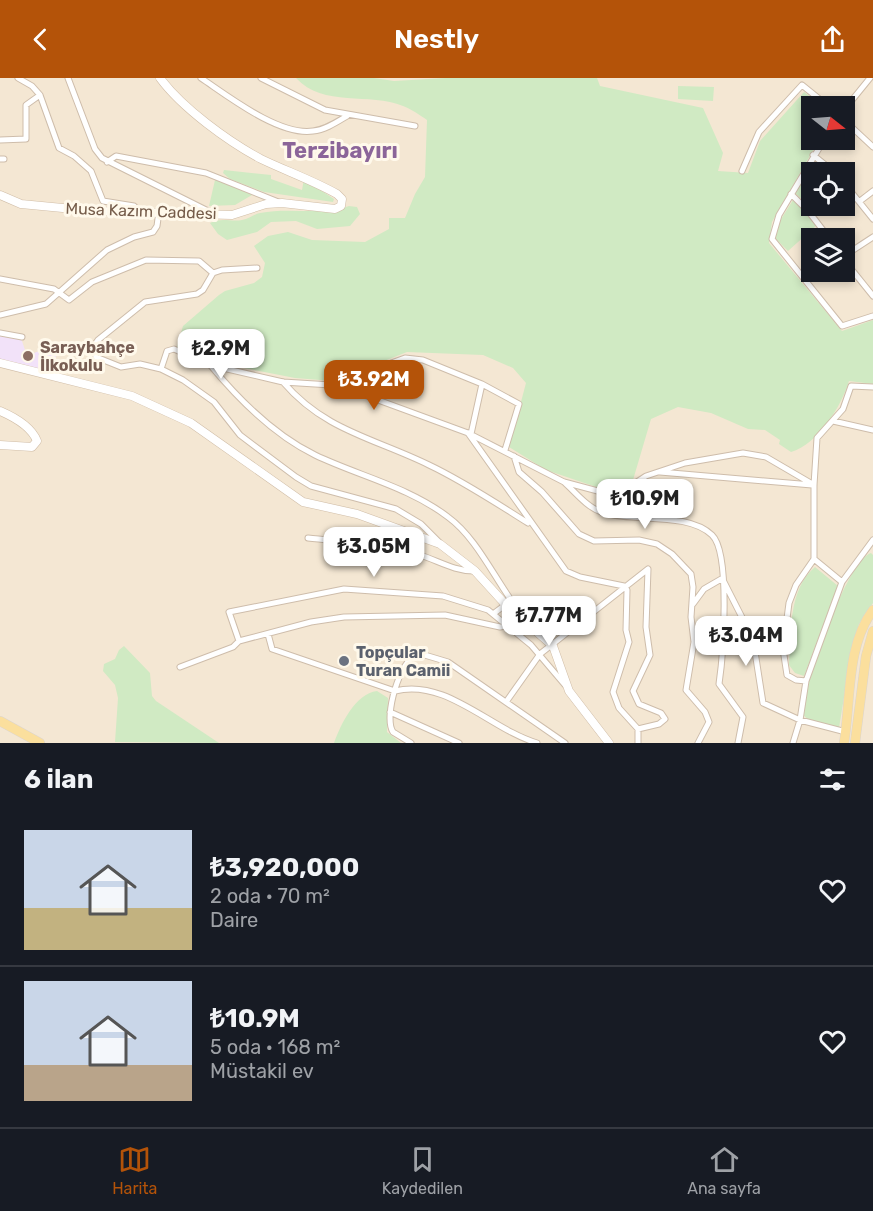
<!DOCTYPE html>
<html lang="tr">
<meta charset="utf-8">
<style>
:root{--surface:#171b24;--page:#242831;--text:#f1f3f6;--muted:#9ea1a6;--line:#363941;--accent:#b45309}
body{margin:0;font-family:Rubik,sans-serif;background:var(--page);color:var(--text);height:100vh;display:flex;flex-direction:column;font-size:22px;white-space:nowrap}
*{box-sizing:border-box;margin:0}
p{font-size:20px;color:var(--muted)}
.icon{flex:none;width:33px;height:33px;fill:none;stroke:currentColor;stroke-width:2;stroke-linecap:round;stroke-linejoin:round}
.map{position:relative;height:665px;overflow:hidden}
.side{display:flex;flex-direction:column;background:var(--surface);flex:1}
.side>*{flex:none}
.needle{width:39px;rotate:107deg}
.controls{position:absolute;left:801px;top:18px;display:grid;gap:12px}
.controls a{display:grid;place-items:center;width:54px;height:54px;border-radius:0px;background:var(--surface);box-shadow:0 3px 9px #0003;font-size:30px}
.price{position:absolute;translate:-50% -51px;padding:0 14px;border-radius:12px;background:#fff;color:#222;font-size:20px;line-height:39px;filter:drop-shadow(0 2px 3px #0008)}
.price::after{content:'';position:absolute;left:50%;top:36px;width:18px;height:14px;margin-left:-9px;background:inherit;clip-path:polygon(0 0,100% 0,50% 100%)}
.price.current{background:var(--accent);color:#fff}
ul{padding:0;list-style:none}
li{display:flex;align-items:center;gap:18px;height:150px;padding:0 24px}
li+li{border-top:2px solid var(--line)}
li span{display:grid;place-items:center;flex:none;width:168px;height:120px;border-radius:0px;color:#555}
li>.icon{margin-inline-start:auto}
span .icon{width:72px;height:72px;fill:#fffc;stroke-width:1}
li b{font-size:26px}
h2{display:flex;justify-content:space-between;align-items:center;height:72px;padding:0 24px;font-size:26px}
header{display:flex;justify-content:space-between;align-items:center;height:78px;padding:0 24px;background:var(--accent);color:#fff;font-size:27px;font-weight:600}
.dock{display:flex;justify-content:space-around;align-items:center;height:84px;border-top:2px solid var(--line);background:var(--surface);font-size:16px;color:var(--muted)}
.dock a{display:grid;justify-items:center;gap:3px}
.dock .current{color:var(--accent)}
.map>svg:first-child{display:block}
.residential{fill:#f4e7d3;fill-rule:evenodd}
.education{fill:#f2e2f9}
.green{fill:#d0eac3}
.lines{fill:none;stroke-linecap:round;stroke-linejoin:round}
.minor-casing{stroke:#cebdab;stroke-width:7}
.secondary-casing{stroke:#d1bea8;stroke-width:9}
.primary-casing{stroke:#dbd5d0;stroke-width:10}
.minor{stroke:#fff;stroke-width:5}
.secondary{stroke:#fff;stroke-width:8}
.primary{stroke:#fbdf9d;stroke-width:9}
.education-dot{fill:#8d6e63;stroke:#fff9eb;stroke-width:2}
.worship-dot{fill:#6b7280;stroke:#fff9eb;stroke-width:2}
.labels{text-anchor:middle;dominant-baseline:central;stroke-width:6;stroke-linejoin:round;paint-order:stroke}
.street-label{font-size:16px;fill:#755c4a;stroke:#fff9eb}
.education-label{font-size:16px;font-weight:bold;fill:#785e54;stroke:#fff9eb;text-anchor:start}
.worship-label{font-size:16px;font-weight:bold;fill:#5b616d;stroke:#fff9eb;text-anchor:start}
.district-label{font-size:22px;font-weight:bold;fill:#8b6599;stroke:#fff9eb}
</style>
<header><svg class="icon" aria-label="back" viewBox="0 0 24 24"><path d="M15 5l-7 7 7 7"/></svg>Nestly<svg class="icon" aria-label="share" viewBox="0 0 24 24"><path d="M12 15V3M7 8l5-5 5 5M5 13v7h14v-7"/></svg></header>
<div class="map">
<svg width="873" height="665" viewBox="0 0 873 665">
<rect width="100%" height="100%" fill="#fcf5e5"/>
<!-- residential -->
<path class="residential" d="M0 0H873V665H0ZM812 28H844V62H812ZM812 94H844V128H812ZM812 160H844V194H812Z"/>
<!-- education -->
<path class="education" d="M0 256 21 260 25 272 34 275 49 269 57 275 51 297 0 282Z"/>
<!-- green -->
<path class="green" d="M296 0H374L394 3 446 0H597L600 8 703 30 723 75 718 93 748 95 760 63 804 14 823 28H812V62H819L772 144 769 165 842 253 873 242V306L849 303C841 329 818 366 791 374L779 366 780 362 765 352 748 351 711 335 678 329 651 341 633 402 615 413H608L546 392 509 369 526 305 513 290 483 277 407 274 333 303 295 300 229 287 177 269 183 248 219 217 225 213 254 205 262 199 265 185 254 168 268 158 288 154 312 162 365 164 389 151V140H405L415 116 425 99 427 42C420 37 411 31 403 28 370 14 323 30 296 0Z
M678 8 714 9 713 23 678 21Z
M815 83 827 93 812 94V128H817L813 131 795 115Z
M224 92 271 97V101L302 112 304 101 334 121 333 124 264 114 230 101 223 95Z
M215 102 247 112 252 117 235 127 209 128Z
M793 122 817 147 788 173 775 160 778 146Z
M349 128 357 129 360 136 350 148 317 151 296 143 271 144 257 154 227 162 218 156 210 145C222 139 230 144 242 142 249 141 254 136 260 135 290 129 320 138 349 128Z
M871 475 873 477V525L859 546 853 564 839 650 810 643 803 637C805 625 806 612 809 600 816 577 850 481 871 475Z
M815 489 838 508 804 598 795 595 789 587C791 556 788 511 815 489Z
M124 568 150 595 152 618 156 623 219 665 115 664 118 620 115 607 103 593 104 586 115 581 119 572Z
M377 613 388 620 387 654 401 665H334C341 646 355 616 377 613Z"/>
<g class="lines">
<defs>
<path id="minor" d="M18 0 32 8 40 17 59 70 74 78 91 93 103 123 134 128 139 133
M68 0 95 71 102 80 212 135
M201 0C228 18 279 58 313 53 325 52 337 44 347 38
M261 0 325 32 415 48
M844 32 870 0
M844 42 873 69
M0 62 26 61V27L40 17
M824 62 779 137 772 161 842 248 873 238
M813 77 834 94
M0 81H4
M107 84 116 78 206 95 281 125
M742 93 759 54 802 7 828 28
M844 105 873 141
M791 116 809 134 829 160
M860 123 873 113
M844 178 873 159
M844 182 873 218
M213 195 222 192 257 190
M0 201 54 211 69 222 92 204 146 182 199 183 213 195 203 212 197 216 145 224 98 262 93 269 96 279 121 289 140 286 161 291 183 302 214 324 240 357 296 399 311 408 396 431 421 446 439 464
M0 237 46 226 107 172 134 159 153 154 157 148 159 133
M0 255 22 259
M211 288C240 323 274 357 315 377 359 398 409 409 448 439 474 458 491 493 509 519V524L493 536
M161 291 167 273 174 271 210 287 283 304 331 307 348 311 468 355 564 404 609 416 620 415 646 398 685 385 743 375 766 379 814 407
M283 304C325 353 374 360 429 387 463 403 496 425 528 445
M331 307 405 280 423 282 482 306
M833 343 873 352
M468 355 566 493 580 499 624 508 627 512 626 552 629 564 613 614 619 630 638 651V665
M471 356 482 306 519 326 505 372
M514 378 519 394 542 414 579 456 594 463 639 462 657 466 672 476 691 496 693 509 691 539 694 564 686 612 705 634 709 644 698 665
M660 394 812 407
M565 405C576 415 587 429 601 434 632 445 687 433 712 457 731 475 723 579 719 606L743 639 738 665
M308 460C345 464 385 465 420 477 439 483 454 493 474 493
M814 481 842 504
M723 502 753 561 763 625 800 642 846 654
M693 526 704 511 723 500
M268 556 272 571 395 613C446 600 490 651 537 665
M239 563 229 534 344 511 443 518 488 532 531 567 565 607
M180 589 233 569 239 563 311 544 344 539 445 537 500 549 506 548 518 538
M806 603 796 602 787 597 783 571 789 525 796 507 814 481V407L817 360 843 331 851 308 873 309
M506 624 540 576 648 491 646 549 650 577 633 613 639 626 661 635 665 641 659 646 638 651
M390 634 459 665
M411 665 393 654C383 639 400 581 418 575L448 584 565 665
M793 665 800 642 806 603 842 504 873 462"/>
<path id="secondary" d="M0 117 21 126 94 133 232 137 266 126 282 125 335 131 341 128 342 121 337 116C312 102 286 93 261 81 229 64 182 30 160 0
M0 285 132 318 191 345 303 424 357 436 440 466 475 493 506 527 553 568 569 613 609 665
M0 333C14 339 31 348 37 363L32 369 0 367"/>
<path id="primary" d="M0 643 40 665
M844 665C851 623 846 568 873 532
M855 665 866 578 873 553"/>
</defs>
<!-- minor casing -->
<use href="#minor" class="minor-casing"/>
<!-- secondary casing -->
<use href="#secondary" class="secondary-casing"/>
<!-- primary casing -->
<use href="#primary" class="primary-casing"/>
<!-- minor -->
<use href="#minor" class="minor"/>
<!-- secondary -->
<use href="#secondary" class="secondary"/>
<!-- primary -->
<use href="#primary" class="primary"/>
</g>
<!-- markers -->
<circle class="education-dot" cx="28" cy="278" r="6"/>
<circle class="worship-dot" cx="344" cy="583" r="6"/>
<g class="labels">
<!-- street labels -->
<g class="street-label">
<text transform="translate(141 133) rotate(2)">Musa Kazım Caddesi</text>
</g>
<!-- education labels -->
<g class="education-label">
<text x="40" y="269">Saraybahçe<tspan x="40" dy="18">İlkokulu</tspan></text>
</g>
<!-- worship labels -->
<g class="worship-label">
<text x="356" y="574">Topçular<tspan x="356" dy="18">Turan Camii</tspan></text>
</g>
<!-- district labels -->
<g class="district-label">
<text x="340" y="72">Terzibayırı</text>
</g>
</g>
</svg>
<div class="controls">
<a><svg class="needle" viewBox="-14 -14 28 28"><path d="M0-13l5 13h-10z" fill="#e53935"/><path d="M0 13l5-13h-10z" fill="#9ea1a6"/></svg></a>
<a><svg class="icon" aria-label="locate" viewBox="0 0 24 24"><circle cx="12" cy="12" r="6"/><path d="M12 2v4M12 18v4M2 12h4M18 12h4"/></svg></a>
<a><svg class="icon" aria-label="layers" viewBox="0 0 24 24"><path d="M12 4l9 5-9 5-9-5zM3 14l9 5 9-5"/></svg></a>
</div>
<b class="price" style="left:221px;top:302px">₺2.9M</b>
<b class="price current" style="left:374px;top:333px">₺3.92M</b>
<b class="price" style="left:645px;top:452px">₺10.9M</b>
<b class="price" style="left:374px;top:500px">₺3.05M</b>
<b class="price" style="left:549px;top:569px">₺7.77M</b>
<b class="price" style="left:746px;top:589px">₺3.04M</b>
</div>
<section class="side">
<h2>6 ilan<svg class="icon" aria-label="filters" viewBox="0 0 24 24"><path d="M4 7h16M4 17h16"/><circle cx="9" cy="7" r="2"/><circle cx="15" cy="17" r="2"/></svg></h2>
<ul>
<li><span style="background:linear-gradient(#c9d6e8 65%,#c2b280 0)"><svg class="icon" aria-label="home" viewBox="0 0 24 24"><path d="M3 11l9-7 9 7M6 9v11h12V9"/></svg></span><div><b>₺3,920,000</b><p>2 oda · 70 m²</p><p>Daire</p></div><svg class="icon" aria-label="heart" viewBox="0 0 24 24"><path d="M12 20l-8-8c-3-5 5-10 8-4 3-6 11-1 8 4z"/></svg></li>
<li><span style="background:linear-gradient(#c9d6e8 70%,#b9a48a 0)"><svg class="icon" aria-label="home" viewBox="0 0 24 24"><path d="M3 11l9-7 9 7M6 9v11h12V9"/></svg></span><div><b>₺10.9M</b><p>5 oda · 168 m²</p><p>Müstakil ev</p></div><svg class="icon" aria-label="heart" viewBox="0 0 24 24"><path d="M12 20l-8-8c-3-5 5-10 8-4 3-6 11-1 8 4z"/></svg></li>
</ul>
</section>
<nav class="dock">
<a class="current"><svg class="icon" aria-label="map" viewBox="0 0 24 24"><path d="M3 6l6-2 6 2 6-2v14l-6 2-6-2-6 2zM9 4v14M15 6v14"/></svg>Harita</a>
<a><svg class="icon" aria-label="saved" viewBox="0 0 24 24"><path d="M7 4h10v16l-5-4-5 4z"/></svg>Kaydedilen</a>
<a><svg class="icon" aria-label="home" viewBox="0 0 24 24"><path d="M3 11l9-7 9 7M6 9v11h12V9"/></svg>Ana sayfa</a>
</nav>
